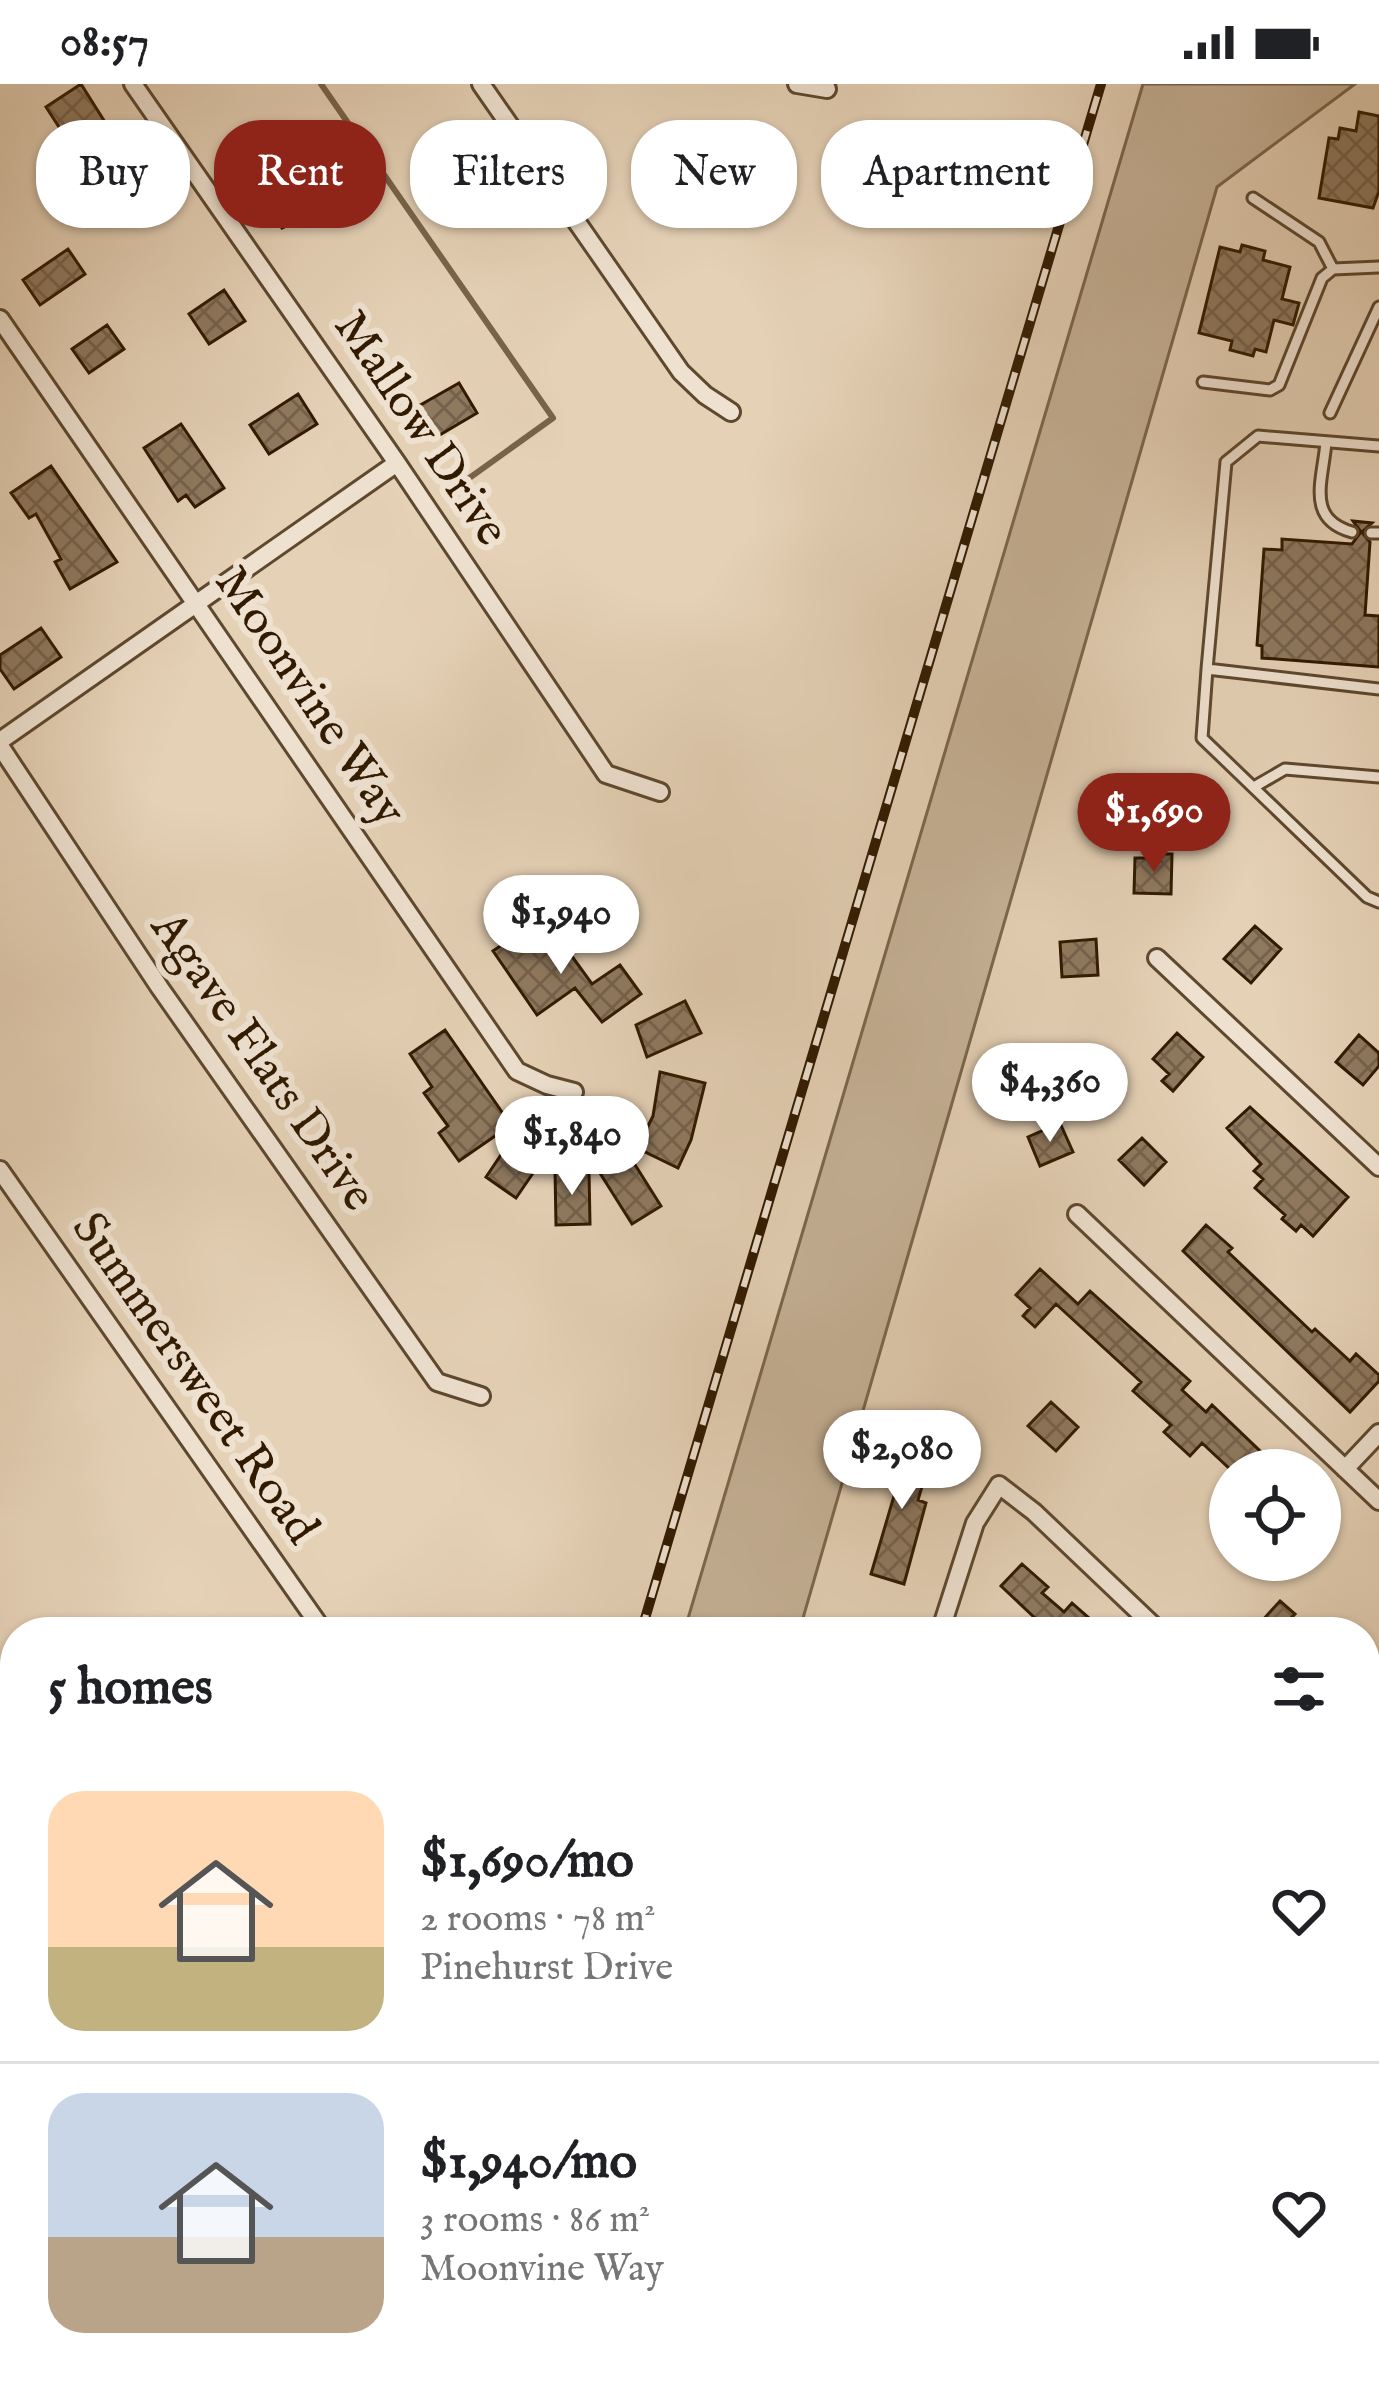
<!DOCTYPE html>
<meta charset="utf-8">
<style>
:root{--surface:#fff;--page:#f2f2f2;--text:#202124;--muted:#757577;--line:#e0e0e0;--accent:#8f2418}
body{margin:0;font-family:"IM FELL English",serif;background:var(--page);color:var(--text);height:100vh;display:flex;flex-direction:column;font-size:45px;white-space:nowrap}
*{box-sizing:border-box;margin:0}
p{font-size:39px;color:var(--muted)}
.icon{flex:none;width:66px;height:66px;fill:none;stroke:currentColor;stroke-width:2;stroke-linecap:round;stroke-linejoin:round}
.map{position:relative;flex:1;overflow:hidden}
.side{position:absolute;left:0px;top:1533px;width:1380px;height:771px;display:flex;flex-direction:column;background:var(--surface);border-radius:48px 48px 0 0;box-shadow:0 3px 9px #0004}
.side>*{flex:none}
.hud{position:absolute;left:36px;top:36px;width:1308px;height:108px;display:flex;gap:24px}
.fabs{position:absolute;left:1209px;top:1365px;display:grid;gap:24px}
.fabs a{display:grid;place-items:center;width:132px;height:132px;border-radius:50%;background:var(--surface);box-shadow:0 3px 9px #0004;font-size:60px}
.price{position:absolute;translate:-50% -102px;padding:0 27px;border-radius:42px;background:#fff;color:#222;font-size:39px;line-height:78px;filter:drop-shadow(0 3px 6px #0008)}
.price::after{content:'';position:absolute;left:50%;top:72px;width:36px;height:27px;margin-left:-18px;background:inherit;clip-path:polygon(0 0,100% 0,50% 100%)}
.price.active{background:var(--accent);color:#fff}
ul{padding:0;list-style:none}
li{display:flex;align-items:center;gap:36px;height:300px;padding:0 48px}
li+li{border-top:3px solid var(--line)}
li span{display:grid;place-items:center;flex:none;width:336px;height:240px;border-radius:36px;color:#555}
li>.icon{margin-inline-start:auto}
span .icon{width:144px;height:144px;fill:#fffc;stroke-width:1}
li b{font-size:51px}
h2{display:flex;justify-content:space-between;align-items:center;height:144px;padding:0 48px;font-size:51px}
.tag{padding:0 42px;border-radius:48px;background:var(--surface);box-shadow:0 3px 9px #0004;font-size:42px;line-height:108px}
.tag.active{background:var(--accent);color:#fff}
.status{display:flex;justify-content:space-between;align-items:center;height:84px;padding:0 60px;background:var(--surface);direction:ltr}
.status svg{height:33px;fill:currentColor}
.map>svg:first-child{display:block}
.green{fill:#c6b297;stroke:#7c664c;stroke-width:3}
.lines{fill:none;stroke-linecap:round;stroke-linejoin:round}
.stream{stroke:#786348;stroke-width:6}
.building{fill:url(#building-cross-hatch);stroke:#311a00;stroke-width:3}
.lane-casing{stroke:#5e482e;stroke-width:15}
.street-casing{stroke:#5e482e;stroke-width:22}
.lane{stroke:#eee1d0;stroke-width:9}
.street{stroke:#eee1d0;stroke-width:16}
.rail-casing{stroke:#311a00;stroke-width:10}
.rail{stroke:#eee1d0;stroke-width:6;stroke-dasharray:18;stroke-linecap:butt}
.labels{text-anchor:middle;dominant-baseline:central;stroke-width:12;stroke-linejoin:round;paint-order:stroke}
.street-label{font-size:48px;fill:#311a00;stroke:#eee1d0}
</style>
<div class="status"><b>08:57</b><svg viewBox="0 0 49 12"><path d="M0 12V9h3v3zM5 12V6h3v6zM10 12V3h3v9zM15 12V0h3v12zM26 1h20v11H26zM47 4h2v5h-2z"/></svg></div>
<div class="map">
<svg width="1379" height="2302" viewBox="0 0 1379 2302">
<defs>
<pattern id="building-cross-hatch" width="8" height="8" patternUnits="userSpaceOnUse" patternTransform="scale(3)"><rect width="8" height="8" fill="#8f795f"/><path d="M0 0l8 8M0 8l8-8" fill="none" stroke="#75624c"/></pattern>
</defs>
<rect width="100%" height="100%" fill="#e5d1b6"/>
<filter id="stains"><feTurbulence type="fractalNoise" baseFrequency=".00167" numOctaves="4"/><feColorMatrix values="0 0 0 0 .2 0 0 0 0 .09 0 0 0 0 .02 0 0 0 .5 -.17"/></filter>
<radialGradient id="worn" r=".72"><stop offset=".6" stop-color="#630" stop-opacity="0"/><stop offset="1" stop-color="#630" stop-opacity=".3"/></radialGradient>
<!-- green -->
<path class="green" d="M1143 0H1355L1217 103 799 1548H684Z
M464 2289H585L581 2302H460Z"/>
<g class="lines">
<!-- stream -->
<path class="stream" d="M321 0 553 334 447 410"/>
</g>
<!-- building -->
<path class="building" d="M81 0 127 73 131 70 147 95 113 118 91 84 81 89 65 58 68 57 46 23Z
M1359 28 1379 32V107L1373 124 1319 114 1329 54 1338 55 1340 44 1356 47Z
M310 93 325 124 282 144 267 113Z
M1242 161 1265 167 1263 176 1290 183 1282 215 1299 219 1293 241 1274 236 1266 268 1255 265 1253 272 1230 266 1232 257 1199 249 1220 163 1240 168Z
M68 165 85 190 40 221 23 196Z
M224 206 245 237 209 260 189 230Z
M107 241 124 265 89 289 72 265Z
M459 299 477 329 433 355 415 324Z
M298 310 317 340 269 370 250 341Z
M181 340 224 404 195 423 186 411 178 417 144 364Z
M51 382 117 478 70 505 55 478 61 475 36 430 29 434 11 409Z
M1353 437 1372 439 1362 448 1370 458 1365 531 1379 532V583L1262 574V562L1257 561 1264 465 1282 466V455L1352 460 1361 448Z
M41 544 61 573 14 605 0 585V571Z
M1150 770H1172L1171 810 1134 809 1135 774H1150Z
M533 840 556 874 562 869 566 875 571 871 592 900 620 881 641 910 602 938 575 904 537 931 493 867Z
M1255 842 1281 865 1251 899 1224 875Z
M1096 855 1098 891 1062 893 1060 858Z
M685 917 701 949 647 973 636 941Z
M445 946 511 1041 459 1077 439 1049 448 1042 424 1009 432 1003 410 970Z
M1177 949 1203 973 1173 1007 1162 997 1169 990 1153 975Z
M1359 951 1379 969V982L1363 1001 1336 978Z
M660 988 705 999 691 1056 678 1084 637 1064 653 1032Z
M1250 1023 1348 1113 1313 1152 1301 1141 1296 1147 1282 1135 1285 1131 1255 1104 1263 1095 1254 1087 1261 1080 1227 1044Z
M1060 1039 1073 1068 1040 1082 1028 1053Z
M515 1050 542 1076 516 1114 486 1093Z
M1142 1054 1166 1078 1144 1101 1119 1076Z
M627 1068 661 1122 632 1140 598 1086Z
M555 1086 589 1088 590 1140 556 1141Z
M1206 1141 1232 1164 1228 1168 1312 1248 1315 1245 1350 1277 1356 1270 1379 1291V1297L1350 1328 1183 1167Z
M1040 1185 1078 1220 1090 1207 1190 1297 1182 1306 1206 1328 1212 1321 1280 1386H1231L1202 1359 1190 1372 1164 1348 1171 1341 1133 1307 1141 1298 1056 1220 1035 1243 1023 1232 1030 1224 1016 1211Z
M1051 1318 1078 1343 1056 1367 1028 1342Z
M894 1357 932 1369 918 1416 926 1419 904 1500 871 1490 899 1395 884 1390Z
M1022 1480 1048 1503 1042 1509 1064 1528 1072 1519 1088 1533 1074 1548H1026L1037 1536 1001 1502Z
M1280 1517 1295 1530 1286 1539 1297 1548H1252Z
M1365 1801 1379 1814V1874L1365 1862Z"/>
<g class="lines">
<defs>
<path id="lane" d="M1253 114 1319 158 1333 185
M1203 298 1270 306 1279 301 1322 194 1333 185 1379 183
M1330 329 1379 223
M1326 358C1323 396 1305 435 1352 448
M1379 362 1258 352 1226 378 1207 585 1379 605
M1371 449H1379
M1207 585 1202 654 1367 813 1379 818
M1254 703 1285 685 1379 693"/>
<path id="street" d="M133 0 397 379 606 690 660 708
M481 0 681 288 705 311 731 328
M797 0 827 5
M0 235 517 987 547 1001 574 1008
M0 657 397 379
M0 662 160 904 437 1298 481 1312
M1157 874 1379 1083
M0 1086 324 1548
M1077 1130 1379 1417
M1345 1385 1379 1349
M940 1548 975 1439 999 1401 1034 1428 1160 1548
M1365 1742 1379 1755
M1365 2036 1379 2021
M880 2289 893 2302
M1114 2302 1126 2289
M1359 2302 1379 2282"/>
</defs>
<!-- lane casing -->
<use href="#lane" class="lane-casing"/>
<!-- street casing -->
<use href="#street" class="street-casing"/>
<!-- lane -->
<use href="#lane" class="lane"/>
<!-- street -->
<use href="#street" class="street"/>
<defs>
<path id="rail" d="M641 1548 1101 0
M418 2302 421 2289"/>
</defs>
<!-- rail casing -->
<use href="#rail" class="rail-casing"/>
<!-- rail -->
<use href="#rail" class="rail"/>
</g>
<g class="labels">
<!-- street labels -->
<g class="street-label">
<text transform="translate(420 345) rotate(56)">Mallow Drive</text>
<text transform="translate(309 613) rotate(56)">Moonvine Way</text>
<text transform="translate(262 978) rotate(55)">Agave Flats Drive</text>
<text transform="translate(194 1295) rotate(55)">Summersweet Road</text>
</g>
</g>
<rect width="100%" height="100%" filter="url(#stains)"/>
<rect width="100%" height="100%" fill="url(#worn)"/>
</svg>
<div class="fabs">
<a><svg class="icon" aria-label="locate" viewBox="0 0 24 24"><circle cx="12" cy="12" r="6"/><path d="M12 2v4M12 18v4M2 12h4M18 12h4"/></svg></a>
</div>
<b class="price active" style="left:1154px;top:791px">$1,690</b>
<b class="price" style="left:561px;top:893px">$1,940</b>
<b class="price" style="left:1050px;top:1061px">$4,360</b>
<b class="price" style="left:572px;top:1114px">$1,840</b>
<b class="price" style="left:902px;top:1428px">$2,080</b>
<div class="hud">
<a class="tag">Buy</a>
<a class="tag active">Rent</a>
<a class="tag">Filters</a>
<a class="tag">New</a>
<a class="tag">Apartment</a>
</div>
<section class="side">
<h2>5 homes<svg class="icon" aria-label="filters" viewBox="0 0 24 24"><path d="M4 7h16M4 17h16"/><circle cx="9" cy="7" r="2"/><circle cx="15" cy="17" r="2"/></svg></h2>
<ul>
<li><span style="background:linear-gradient(#ffd9b3 65%,#c2b280 0)"><svg class="icon" aria-label="home" viewBox="0 0 24 24"><path d="M3 11l9-7 9 7M6 9v11h12V9"/></svg></span><div><b>$1,690/mo</b><p>2 rooms · 78 m²</p><p>Pinehurst Drive</p></div><svg class="icon" aria-label="heart" viewBox="0 0 24 24"><path d="M12 20l-8-8c-3-5 5-10 8-4 3-6 11-1 8 4z"/></svg></li>
<li><span style="background:linear-gradient(#c9d6e8 60%,#b9a48a 0)"><svg class="icon" aria-label="home" viewBox="0 0 24 24"><path d="M3 11l9-7 9 7M6 9v11h12V9"/></svg></span><div><b>$1,940/mo</b><p>3 rooms · 86 m²</p><p>Moonvine Way</p></div><svg class="icon" aria-label="heart" viewBox="0 0 24 24"><path d="M12 20l-8-8c-3-5 5-10 8-4 3-6 11-1 8 4z"/></svg></li>
</ul>
</section>
</div>
